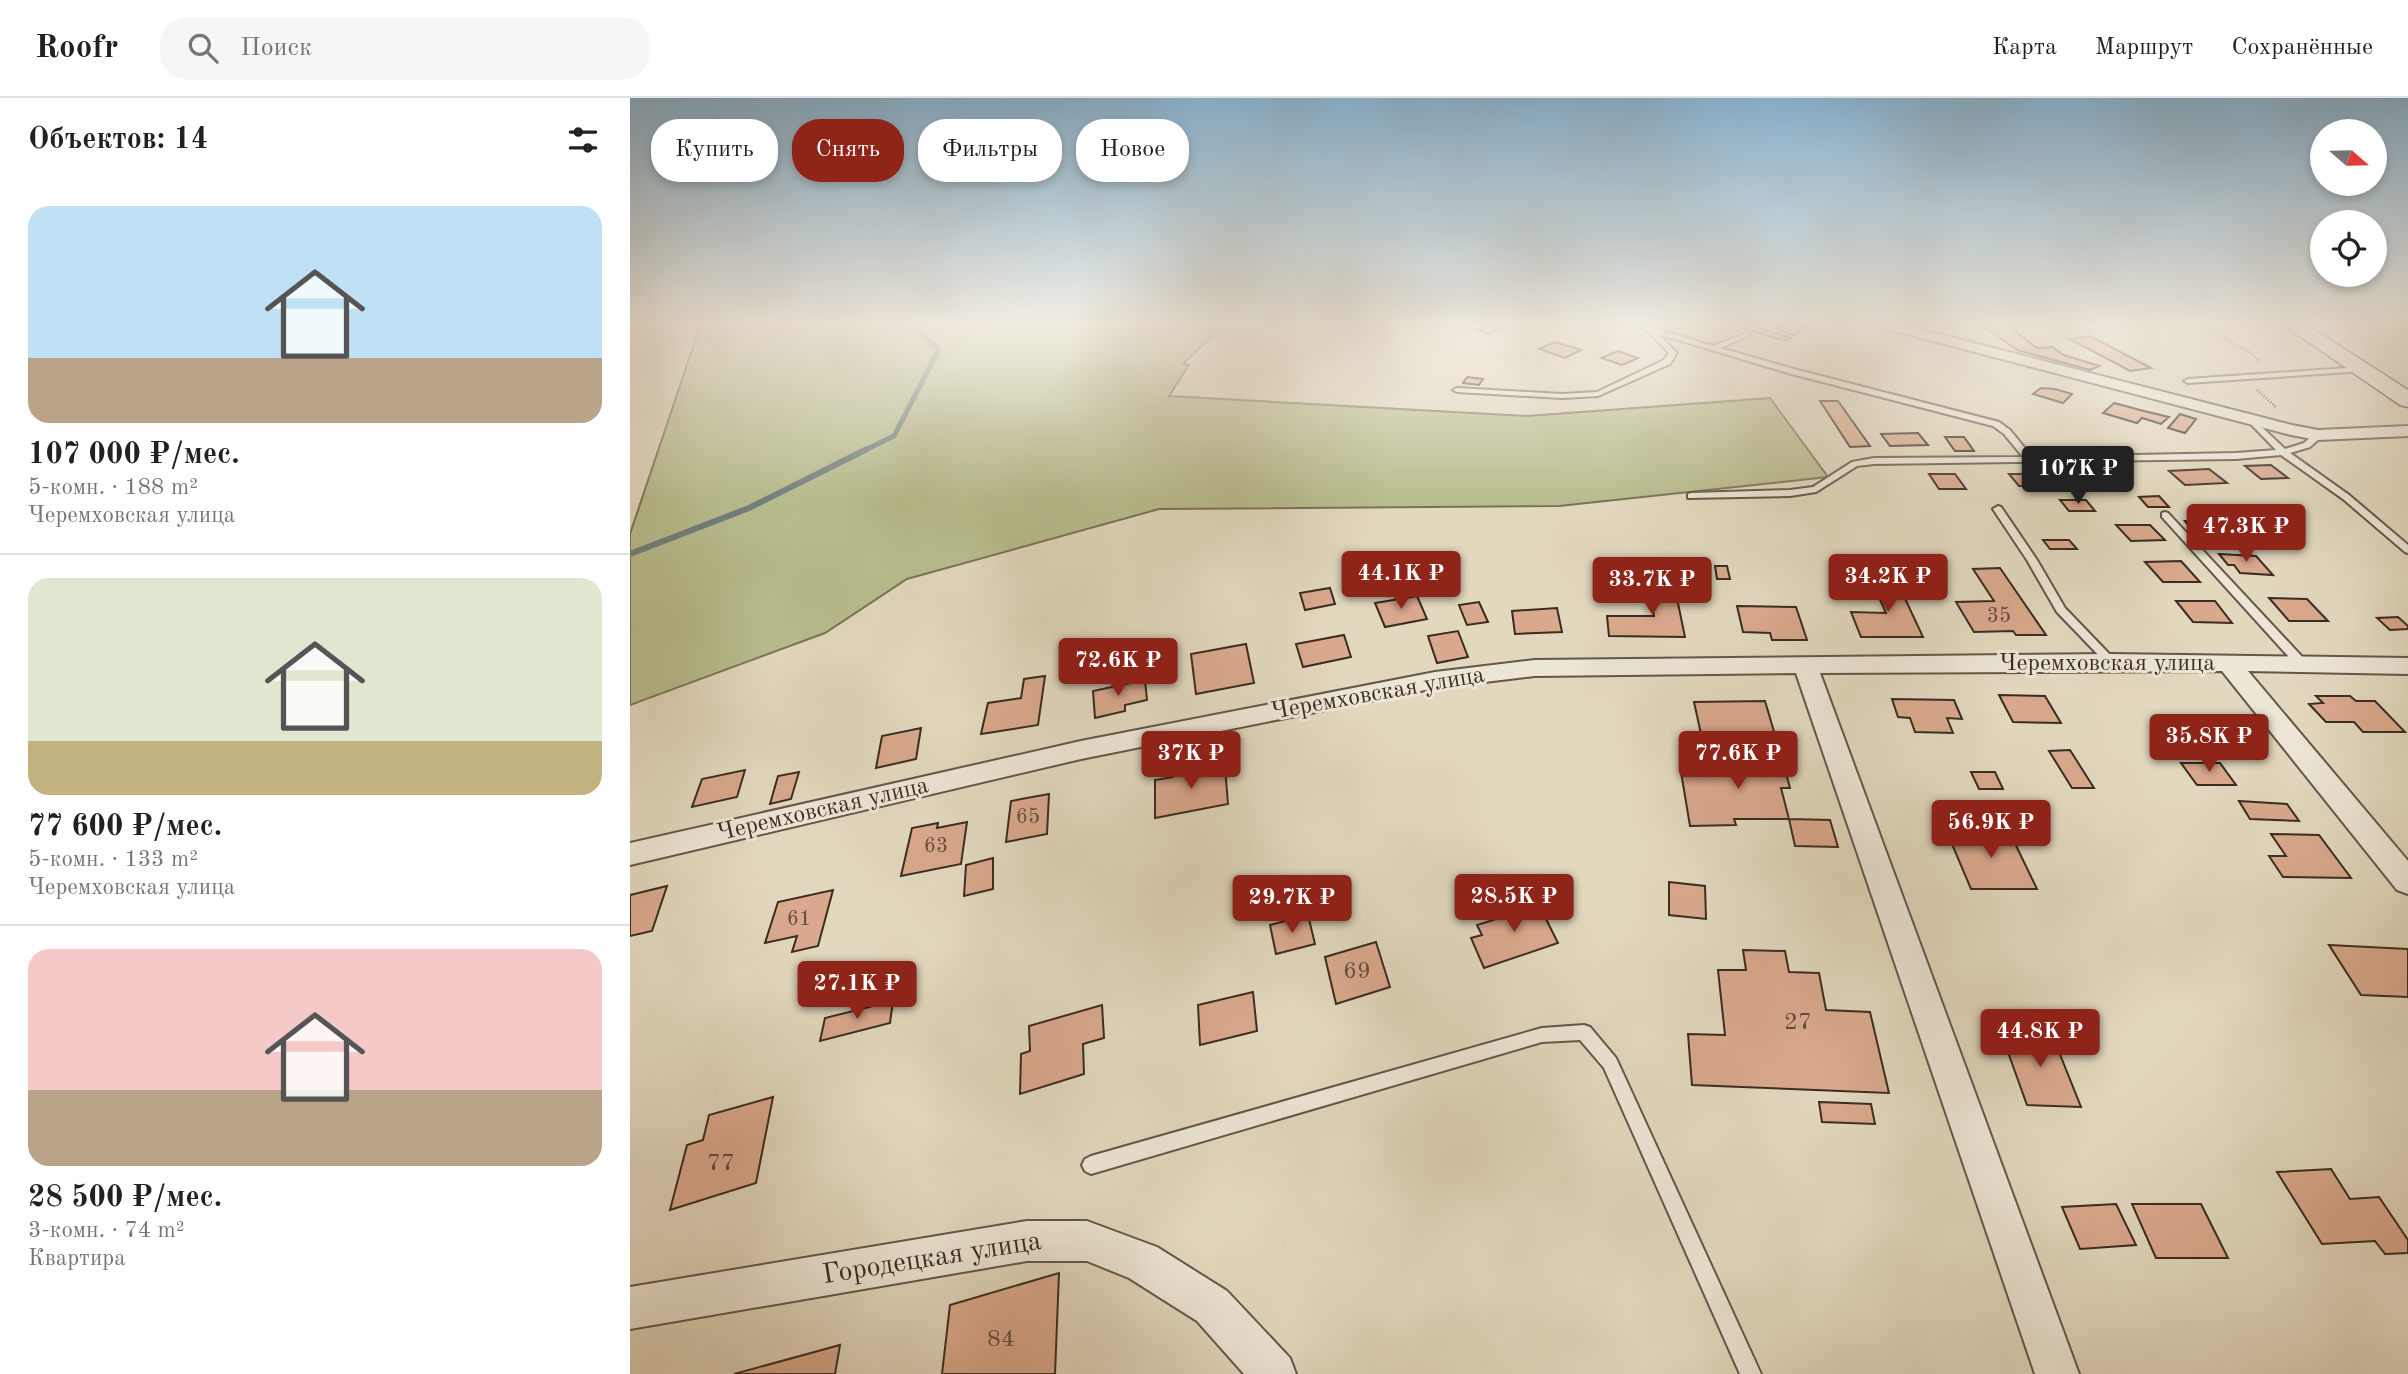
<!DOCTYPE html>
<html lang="ru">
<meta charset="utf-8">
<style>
:root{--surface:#fff;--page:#f6f6f6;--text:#202124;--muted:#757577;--line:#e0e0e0;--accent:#8f2418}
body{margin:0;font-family:"Old Standard TT",serif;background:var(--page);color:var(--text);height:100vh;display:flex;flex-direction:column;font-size:26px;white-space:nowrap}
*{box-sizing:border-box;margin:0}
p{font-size:23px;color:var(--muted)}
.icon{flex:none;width:38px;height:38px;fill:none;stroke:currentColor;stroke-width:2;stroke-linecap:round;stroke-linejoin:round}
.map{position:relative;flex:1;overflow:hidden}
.details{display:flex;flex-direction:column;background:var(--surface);width:630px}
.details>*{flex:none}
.hud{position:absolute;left:21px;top:21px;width:665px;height:63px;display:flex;gap:14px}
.needle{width:46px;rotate:110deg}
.buttons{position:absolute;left:1680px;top:21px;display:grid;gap:14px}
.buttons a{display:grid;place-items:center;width:77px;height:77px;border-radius:50%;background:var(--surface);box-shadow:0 4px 10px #0003;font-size:35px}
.price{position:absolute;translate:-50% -60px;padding:0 16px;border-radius:7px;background:var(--accent);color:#fff;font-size:23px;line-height:46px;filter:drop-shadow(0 2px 4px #0008)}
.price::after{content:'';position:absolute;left:50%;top:42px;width:21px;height:16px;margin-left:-10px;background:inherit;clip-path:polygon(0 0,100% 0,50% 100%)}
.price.active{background:#222;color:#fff}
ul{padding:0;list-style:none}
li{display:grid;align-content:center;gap:14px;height:371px;padding:0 28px}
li+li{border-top:2px solid var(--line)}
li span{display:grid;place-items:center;height:217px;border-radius:21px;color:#555}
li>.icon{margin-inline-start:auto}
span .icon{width:126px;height:126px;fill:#fffc;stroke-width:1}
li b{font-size:30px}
h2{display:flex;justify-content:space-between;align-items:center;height:84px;padding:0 28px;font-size:30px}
.chip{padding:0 24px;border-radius:28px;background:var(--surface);box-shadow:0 4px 10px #0003;font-size:24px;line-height:63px}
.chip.active{background:var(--accent);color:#fff}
header{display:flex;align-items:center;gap:42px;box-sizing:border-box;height:98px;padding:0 35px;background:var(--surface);border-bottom:2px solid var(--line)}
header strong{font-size:33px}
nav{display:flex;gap:38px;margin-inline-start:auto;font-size:24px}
.search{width:490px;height:63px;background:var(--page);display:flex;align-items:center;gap:18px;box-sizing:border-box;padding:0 24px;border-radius:28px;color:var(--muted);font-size:26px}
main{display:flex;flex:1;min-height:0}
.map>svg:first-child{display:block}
.green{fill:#b8bd8e;stroke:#797458;stroke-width:2}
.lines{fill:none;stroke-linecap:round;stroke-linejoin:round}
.stream-far1{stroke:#72807e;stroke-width:5}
.stream{stroke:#72807e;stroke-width:6}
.building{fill:#daa98d;stroke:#3a2c23;stroke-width:2}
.service-casing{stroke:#64574a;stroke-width:4}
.minor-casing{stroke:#64574a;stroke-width:4}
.secondary-casing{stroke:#3a2c23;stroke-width:3}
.path{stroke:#3a2c23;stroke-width:2.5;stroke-dasharray:1 2;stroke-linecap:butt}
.service{fill:#ece6d5;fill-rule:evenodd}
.minor{fill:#ece6d5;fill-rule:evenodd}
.secondary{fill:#ece6d5;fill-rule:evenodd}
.labels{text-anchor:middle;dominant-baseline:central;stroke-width:6;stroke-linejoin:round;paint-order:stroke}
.number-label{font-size:21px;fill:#624b3e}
.street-label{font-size:24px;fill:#3a2c23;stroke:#ece6d5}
.near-number-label{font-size:24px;fill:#624b3e}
.near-street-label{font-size:28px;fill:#3a2c23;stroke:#ece6d5}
</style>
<header>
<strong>Roofr</strong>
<div class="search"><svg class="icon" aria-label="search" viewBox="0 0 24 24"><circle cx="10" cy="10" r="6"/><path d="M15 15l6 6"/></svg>Поиск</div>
<nav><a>Карта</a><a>Маршрут</a><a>Сохранённые</a></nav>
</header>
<main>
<section class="details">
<h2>Объектов: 14<svg class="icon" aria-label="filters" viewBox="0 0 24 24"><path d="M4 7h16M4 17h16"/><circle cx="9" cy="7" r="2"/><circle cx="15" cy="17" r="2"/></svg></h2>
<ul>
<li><span style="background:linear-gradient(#bfe0f5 70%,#b9a48a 0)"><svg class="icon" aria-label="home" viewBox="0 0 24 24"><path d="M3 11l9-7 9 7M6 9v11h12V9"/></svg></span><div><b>107 000 ₽/мес.</b><p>5-комн. · 188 m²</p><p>Черемховская улица</p></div></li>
<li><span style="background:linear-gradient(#dfe7d0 75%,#c2b280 0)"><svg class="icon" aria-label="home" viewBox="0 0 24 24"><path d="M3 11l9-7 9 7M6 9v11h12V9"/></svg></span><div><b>77 600 ₽/мес.</b><p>5-комн. · 133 m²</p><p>Черемховская улица</p></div></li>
<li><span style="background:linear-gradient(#f6c9c9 65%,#b9a48a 0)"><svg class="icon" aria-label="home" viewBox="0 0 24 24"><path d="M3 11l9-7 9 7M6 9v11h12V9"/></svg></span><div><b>28 500 ₽/мес.</b><p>3-комн. · 74 m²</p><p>Квартира</p></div></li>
</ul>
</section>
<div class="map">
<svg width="1778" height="1276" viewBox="0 0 1778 1276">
<rect width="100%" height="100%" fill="#e2d8be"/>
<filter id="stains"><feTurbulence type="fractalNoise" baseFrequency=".00286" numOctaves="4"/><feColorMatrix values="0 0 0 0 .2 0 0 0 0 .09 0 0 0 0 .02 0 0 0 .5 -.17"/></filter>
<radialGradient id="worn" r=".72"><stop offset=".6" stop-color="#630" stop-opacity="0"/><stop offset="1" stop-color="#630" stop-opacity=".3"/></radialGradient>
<!-- green -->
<path class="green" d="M71 225H596L553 266 559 267 539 298 897 318 1140 300 1198 379 929 408 529 411 277 481 195 535 0 607V436Z"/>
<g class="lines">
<!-- stream-far1 -->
<path class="stream-far1" d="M233 353 264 338 309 251 277 225"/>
<!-- stream -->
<path class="stream" d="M0 456 119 410 237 351"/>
</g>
<!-- building -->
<path class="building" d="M1157 225 1175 231 1164 237 1145 231Z
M1349 225H1437L1381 230 1407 250 1422 249 1434 257 1469 268 1460 272 1387 252Z
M863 226 873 229 859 236 848 232Z
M1120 227 1161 240 1155 243 1113 230Z
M1460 238 1521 270 1500 273 1440 241Z
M925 244 951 252 935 260 909 251Z
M988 253 1008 260 992 267 971 260Z
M837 279 853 281 849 287 833 285Z
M1411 290 1425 291 1442 296 1433 305 1403 296Z
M1190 303H1208L1240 348 1220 349Z
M1484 305 1514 313 1539 319 1531 326 1512 320 1507 325 1473 315Z
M1550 316 1566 321 1555 335 1538 330Z
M1288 335 1298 347 1260 348 1251 336Z
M1315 339H1334L1344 353H1325Z
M1641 367 1658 380 1631 381 1615 368Z
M1579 371 1597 385 1555 387 1539 373Z
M1299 376H1325L1336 391H1309Z
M1379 376H1405L1415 388H1389Z
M1529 398 1539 409H1518L1509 399Z
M1430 402H1456L1465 413H1439Z
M1555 423 1597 425 1612 442 1568 440Z
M1486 427H1520L1535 442 1501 443Z
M1413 442H1439L1447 451H1420Z
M1589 456 1626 458 1643 477 1610 475 1604 467H1598Z
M793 463 797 475 779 478 774 466Z
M1551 463 1570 484H1533L1515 464Z
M1085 468H1097L1100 481H1087Z
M1370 470 1416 537H1386L1383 533 1344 534 1326 504 1364 503 1343 471Z
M1240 479H1265L1293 539H1231L1221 514 1256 515Z
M1019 486H1044L1055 539 979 538 977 518H1024Z
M700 490 705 506 675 512 670 495Z
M787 498 797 521 755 529 745 505Z
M1639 500 1677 501 1698 523H1659Z
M1546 503H1585L1602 525 1563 524Z
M849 504 858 524 837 527 829 507Z
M1107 508 1166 509 1177 542H1142L1140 535 1113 534Z
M927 510 932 534 885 536 882 513Z
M1768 519 1778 528V531L1760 532 1747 520Z
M828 533 838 559 807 565 798 538Z
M714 537 721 559 673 569 666 546Z
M616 546 624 585 566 596 561 556Z
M415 578 408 627 351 636 358 605 391 600 394 581Z
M515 582 517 602 495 607V613L465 620 463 593Z
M1369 597 1415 598 1431 625 1383 624Z
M1686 598H1720L1726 603H1745L1775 634H1733L1724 624H1696L1679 606 1693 605Z
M1262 601 1324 602 1332 621 1317 620 1323 635 1285 634 1280 620 1268 619Z
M1135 603 1150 654H1121L1118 645H1073L1064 604Z
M291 630 286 661 246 670 252 638Z
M1440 652 1464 690H1442L1419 653Z
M1104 654H1150L1160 690H1151L1159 721H1104L1106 727 1060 728 1051 674H1109Z
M1551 665H1590L1606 687H1567Z
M572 667 573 673 595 669 598 706 525 720V682L543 679V672Z
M115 672 107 699 62 709 72 681Z
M169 674 161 701 140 706 148 678Z
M1341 674H1365L1373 691H1349Z
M419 696 417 736 376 744 381 703Z
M1609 703 1657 706 1669 723 1620 721Z
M1159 721 1200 722 1208 749 1165 748Z
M337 724 331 766 271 778 282 730 308 725 307 730Z
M1378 731 1407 791H1341L1316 732Z
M1641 736 1689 737 1721 780 1653 779 1639 758H1656Z
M363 760V791L334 798 336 767Z
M1039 784 1075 788 1076 821 1039 817Z
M37 788 22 833 0 838V797Z
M203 792 188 848 162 854 167 838 135 845 148 804Z
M905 799 928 845 854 870 841 840 852 837 847 827 879 817 875 808Z
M678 817 685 846 646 856 640 827Z
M746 844 760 889 706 906 695 859Z
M1699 847 1778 851V899L1731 897Z
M1113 852 1155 853 1159 874 1189 875 1196 912 1240 914 1259 995 1062 987 1058 936 1095 937 1088 872H1116Z
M623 894 627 933 570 947 568 907Z
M263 903 260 925 190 943 195 920Z
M472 907 474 940 453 946 454 976 390 996 391 956 400 953 399 928Z
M1370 932 1421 934 1451 1009 1397 1007Z
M143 999 126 1085 40 1112 57 1047 73 1042 79 1017Z
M1189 1004 1241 1006 1245 1026 1192 1024Z
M1701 1071 1720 1101 1749 1099 1778 1142V1155L1755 1156 1745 1143 1692 1146 1647 1074Z
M1486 1106 1506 1147 1450 1151 1432 1109Z
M1502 1106H1571L1598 1160H1526Z
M429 1175 425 1276H312L320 1207Z
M210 1247 205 1276H104Z"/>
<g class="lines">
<defs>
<path id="service" d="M999 225H1007L1083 248 1116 235H1120V237L1090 250 1164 271 1369 324 1380 332 1402 359 1606 355 1646 352 1618 323 1617 321 1621 319 1655 351 1674 345 1685 335H1691V339L1680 349 1660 355 1719 397 1778 447V455L1775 454 1713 401 1651 357 1606 361 1244 366 1227 368 1186 394 1160 398 1058 400V396L1061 395 1160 392 1183 389 1222 364 1244 360 1393 359 1374 336 1363 328 1158 275 1028 236 1047 255 1040 266 968 298 932 300 827 294 823 292 827 290 932 296 967 294 1034 262 1039 255 1017 232Z
M1732 269 1736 271 1735 273 1558 285 1554 283 1558 281Z
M1368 408 1371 409 1407 462 1435 510 1485 562 1487 564 1485 566H1477L1427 514 1397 462 1363 411Z
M1535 414 1538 415 1676 563 1678 566 1676 569H1668L1532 419V415Z
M954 927 960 929 986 960 1131 1276H1110L974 970 950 942 912 944 461 1076 455 1073 452 1067 455 1061 461 1058 912 930Z"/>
<path id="minor" d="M1244 225H1266L1662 327 1688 332 1778 328V338L1688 342 1661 337 1246 228Z
M1481 556 1778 560V576L1618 573 1778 763V796L1767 792 1592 573 1190 575 1449 1276H1405L1166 575 905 578 805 590 451 661 0 767V745L451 643 805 574 905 562Z
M397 1123H457L527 1149 597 1193 660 1260 666 1276H614L567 1223 499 1180 457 1163H397L0 1231V1189Z"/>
<path id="secondary" d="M1651 225H1674L1778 292V309L1770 307Z"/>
</defs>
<!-- service casing -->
<use href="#service" class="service-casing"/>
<!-- minor casing -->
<use href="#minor" class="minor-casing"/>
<!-- secondary casing -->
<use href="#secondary" class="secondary-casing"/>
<!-- path -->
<path class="path" d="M1565 225 1621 255 1629 264
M1464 230 1467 225
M1627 292 1647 310"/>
<!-- service -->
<use href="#service" class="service"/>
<!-- minor -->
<use href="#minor" class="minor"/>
<!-- secondary -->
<use href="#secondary" class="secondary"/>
</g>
<!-- sky -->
<linearGradient id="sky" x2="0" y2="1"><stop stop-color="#88b6d6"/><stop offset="0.56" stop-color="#f2ede2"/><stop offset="1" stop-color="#f2ede2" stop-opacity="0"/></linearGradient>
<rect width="1778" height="403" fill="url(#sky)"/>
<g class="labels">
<!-- number labels -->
<g class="number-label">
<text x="1369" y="518">35</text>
<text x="398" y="719">65</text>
<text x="306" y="748">63</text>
<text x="169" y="821">61</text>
</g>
<!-- street labels -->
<g class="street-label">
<text x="1477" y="566">Черемховская улица</text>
<text transform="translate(748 596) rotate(-10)">Черемховская улица</text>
<text transform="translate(193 712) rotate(-13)">Черемховская улица</text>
</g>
<!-- near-number labels -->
<g class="near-number-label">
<text x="727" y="874">69</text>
<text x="1168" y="925">27</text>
<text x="91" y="1066">77</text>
<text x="371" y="1242">84</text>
</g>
<!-- near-street labels -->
<g class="near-street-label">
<text transform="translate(302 1161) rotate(-9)">Городецкая улица</text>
</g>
</g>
<rect width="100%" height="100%" filter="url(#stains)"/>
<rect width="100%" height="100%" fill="url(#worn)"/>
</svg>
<div class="buttons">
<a><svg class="needle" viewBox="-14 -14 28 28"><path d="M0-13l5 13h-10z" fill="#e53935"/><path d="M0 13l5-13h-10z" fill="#757577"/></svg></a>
<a><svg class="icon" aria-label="locate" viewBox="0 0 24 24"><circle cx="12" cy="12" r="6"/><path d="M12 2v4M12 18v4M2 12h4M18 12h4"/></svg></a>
</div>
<b class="price active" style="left:1448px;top:408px">107K ₽</b>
<b class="price" style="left:1616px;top:466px">47.3K ₽</b>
<b class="price" style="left:771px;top:513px">44.1K ₽</b>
<b class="price" style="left:1258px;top:516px">34.2K ₽</b>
<b class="price" style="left:1022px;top:519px">33.7K ₽</b>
<b class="price" style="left:488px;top:600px">72.6K ₽</b>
<b class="price" style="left:1579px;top:676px">35.8K ₽</b>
<b class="price" style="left:561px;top:693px">37K ₽</b>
<b class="price" style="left:1108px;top:693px">77.6K ₽</b>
<b class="price" style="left:1361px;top:762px">56.9K ₽</b>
<b class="price" style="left:884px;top:836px">28.5K ₽</b>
<b class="price" style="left:662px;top:837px">29.7K ₽</b>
<b class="price" style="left:227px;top:923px">27.1K ₽</b>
<b class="price" style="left:1410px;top:971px">44.8K ₽</b>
<div class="hud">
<a class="chip">Купить</a>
<a class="chip active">Снять</a>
<a class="chip">Фильтры</a>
<a class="chip">Новое</a>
</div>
</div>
</main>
